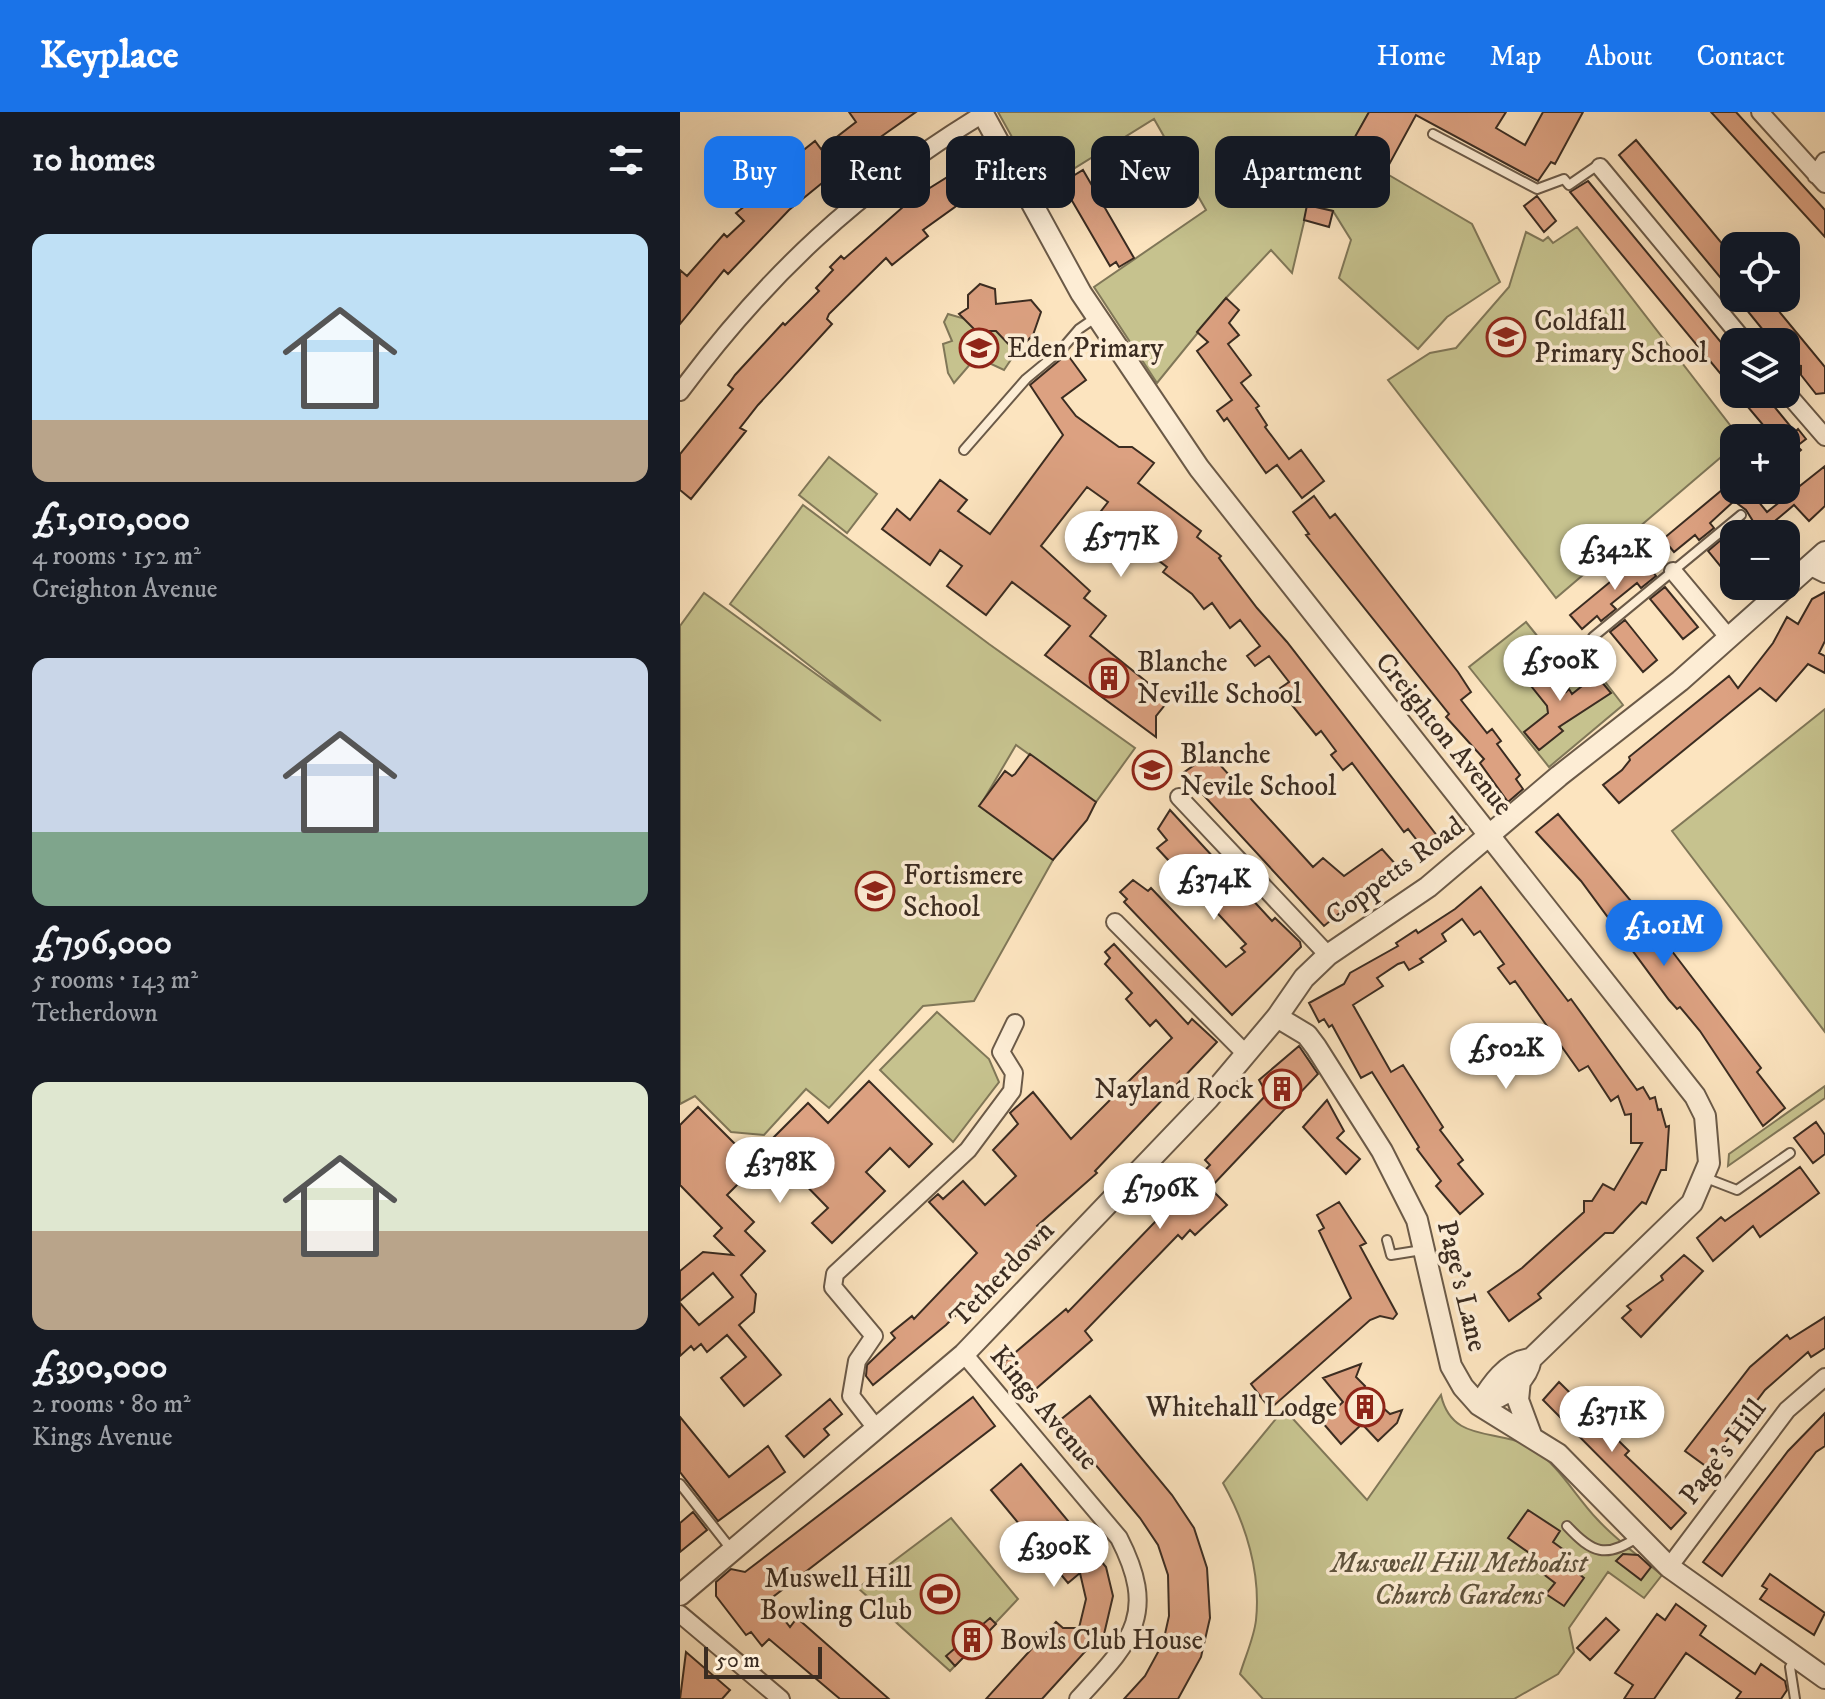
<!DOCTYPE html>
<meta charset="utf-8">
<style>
:root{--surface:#171b24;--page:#20242c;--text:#f1f3f6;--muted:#9ea1a6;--accent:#1a73e8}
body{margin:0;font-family:"IM FELL DW Pica",serif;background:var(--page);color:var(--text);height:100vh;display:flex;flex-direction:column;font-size:30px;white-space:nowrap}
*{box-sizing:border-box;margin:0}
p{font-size:26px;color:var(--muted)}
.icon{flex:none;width:44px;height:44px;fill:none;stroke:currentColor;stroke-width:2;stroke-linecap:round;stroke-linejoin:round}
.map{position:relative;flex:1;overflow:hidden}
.drawer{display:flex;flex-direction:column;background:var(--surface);width:680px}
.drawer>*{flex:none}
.top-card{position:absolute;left:24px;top:24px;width:760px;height:72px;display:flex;gap:16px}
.tools{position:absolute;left:1040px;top:120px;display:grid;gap:16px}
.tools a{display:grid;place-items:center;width:80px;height:80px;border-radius:16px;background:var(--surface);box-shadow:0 8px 32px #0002;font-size:40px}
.scale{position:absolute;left:24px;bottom:20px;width:118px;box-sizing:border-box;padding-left:8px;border:4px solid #3b2c21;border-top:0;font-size:22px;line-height:28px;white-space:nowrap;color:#3b2c21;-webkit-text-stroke:6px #fdedd5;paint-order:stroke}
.price{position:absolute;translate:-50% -68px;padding:0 18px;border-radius:28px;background:#fff;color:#222;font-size:26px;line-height:52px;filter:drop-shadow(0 2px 4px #0008)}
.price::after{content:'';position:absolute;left:50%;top:48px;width:24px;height:18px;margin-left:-12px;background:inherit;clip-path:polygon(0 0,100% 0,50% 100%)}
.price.active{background:var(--accent);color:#fff}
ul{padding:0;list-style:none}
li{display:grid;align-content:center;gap:16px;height:424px;padding:0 32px}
li span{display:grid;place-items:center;height:248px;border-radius:16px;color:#555}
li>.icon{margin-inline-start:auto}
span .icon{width:144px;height:144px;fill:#fffc;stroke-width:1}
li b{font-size:34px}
h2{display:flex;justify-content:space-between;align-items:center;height:96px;padding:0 32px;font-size:34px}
.tag{padding:0 28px;border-radius:16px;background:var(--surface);box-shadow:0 8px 32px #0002;font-size:28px;line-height:72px}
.tag.active{background:var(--accent);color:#fff}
header{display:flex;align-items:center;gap:48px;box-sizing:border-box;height:112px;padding:0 40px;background:var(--accent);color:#fff}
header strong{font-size:38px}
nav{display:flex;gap:44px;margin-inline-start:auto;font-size:28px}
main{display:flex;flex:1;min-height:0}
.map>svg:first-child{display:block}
.green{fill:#c6c28e;stroke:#807758;stroke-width:2}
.building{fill:#dca181;stroke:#3b2c21;stroke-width:2}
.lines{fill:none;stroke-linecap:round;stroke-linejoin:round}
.service-casing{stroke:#6b5a48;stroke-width:12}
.minor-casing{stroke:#6b5a48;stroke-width:20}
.tertiary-casing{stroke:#6b5a48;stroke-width:24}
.service{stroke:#fdedd5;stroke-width:8}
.minor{stroke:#fdedd5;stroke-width:16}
.tertiary{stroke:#fdedd5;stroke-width:20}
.labels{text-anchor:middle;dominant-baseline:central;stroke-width:7;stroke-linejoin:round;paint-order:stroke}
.poi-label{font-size:28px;fill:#3b2c21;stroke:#fdedd5;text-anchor:start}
.street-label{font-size:28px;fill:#3b2c21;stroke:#fdedd5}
.park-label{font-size:28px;font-style:italic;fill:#5e523c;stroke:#fdedd5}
</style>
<header>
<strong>Keyplace</strong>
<nav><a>Home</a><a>Map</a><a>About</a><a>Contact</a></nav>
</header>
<main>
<section class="drawer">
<h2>10 homes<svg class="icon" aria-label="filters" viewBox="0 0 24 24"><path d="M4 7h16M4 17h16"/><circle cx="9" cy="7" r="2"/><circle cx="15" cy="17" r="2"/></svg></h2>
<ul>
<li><span style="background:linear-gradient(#bfe0f5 75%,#b9a48a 0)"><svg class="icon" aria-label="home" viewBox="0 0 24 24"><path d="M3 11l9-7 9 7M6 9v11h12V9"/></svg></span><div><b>£1,010,000</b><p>4 rooms · 152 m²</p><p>Creighton Avenue</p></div></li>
<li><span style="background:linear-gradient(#c9d6e8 70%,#7fa58c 0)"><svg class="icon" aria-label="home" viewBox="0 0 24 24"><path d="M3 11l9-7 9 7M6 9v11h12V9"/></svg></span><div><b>£796,000</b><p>5 rooms · 143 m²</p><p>Tetherdown</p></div></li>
<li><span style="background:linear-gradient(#dfe7d0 60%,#b9a48a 0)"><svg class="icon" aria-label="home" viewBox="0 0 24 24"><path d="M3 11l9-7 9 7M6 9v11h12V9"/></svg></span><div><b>£390,000</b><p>2 rooms · 80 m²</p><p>Kings Avenue</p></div></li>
</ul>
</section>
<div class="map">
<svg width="1145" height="1587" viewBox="0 0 1145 1587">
<rect width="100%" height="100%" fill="#fce4bf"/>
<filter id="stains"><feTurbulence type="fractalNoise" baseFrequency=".0025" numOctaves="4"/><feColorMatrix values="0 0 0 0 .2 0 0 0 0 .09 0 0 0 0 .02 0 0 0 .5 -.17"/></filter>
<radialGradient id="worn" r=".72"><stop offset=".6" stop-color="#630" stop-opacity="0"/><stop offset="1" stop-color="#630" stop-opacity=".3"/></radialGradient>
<!-- green -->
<path class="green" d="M318 0H689L668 39 792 112 820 170 767 205 738 237 659 166 671 128 653 99 628 93 612 161 591 138 546 186 477 271 414 175 526 98 474 7 361 77Z
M897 115 1060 326H1054V334L876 486 708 268 750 241 776 236 829 175 846 120 863 129 868 125 873 131Z
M268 202 317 216 336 240 324 258 307 250H292L274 271 268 261 263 232 272 229 264 210Z
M149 345 197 382 167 421 119 383Z
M123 393 309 532 455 636 416 690 336 633 300 694 373 748 294 889 243 894 149 996 126 977 84 1023 51 1020 15 984 0 992V514L24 481 201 609 50 492Z
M846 510 895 571 909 561 919 562 943 593 869 655 789 555Z
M1145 597V920L992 719Z
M257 900 309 947 319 970 273 1030 200 958Z
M1145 974V986L1048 1054 1049 1042Z
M761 1283C772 1332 818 1316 850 1335 879 1352 894 1383 917 1407 936 1428 960 1445 982 1463L964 1486 928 1460 889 1516 894 1540 878 1562 834 1587H583L560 1562C565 1545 574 1526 576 1508 581 1461 566 1412 543 1371L604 1297 687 1388Z
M271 1406 338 1487 270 1559 178 1476Z"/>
<!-- building -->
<path class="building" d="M169 0H236L185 36 109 98 48 162 44 158 0 212V158L7 164 44 122 47 125 64 109 56 101 80 82 84 86 113 60 106 52 135 29 141 37 176 10Z
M689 0H826L816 16 845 33 863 0H903L875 52 871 50 858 69 736 3 705 60 667 39Z
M1031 0H1056L1145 98V125Z
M956 28 1054 146V182L939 43Z
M290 51 294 59 299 56 315 82 295 94 289 85 243 118 248 124 212 153 206 146 149 202 147 207 152 212 78 293 60 316 66 319 11 387 0 378V342L53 277 48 273 55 263 103 211 105 213 139 179 136 176 153 158 150 155 161 144 164 147 232 87Z
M403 58 454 146 439 155 436 150 430 154 384 75 391 72 388 67Z
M908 69 1054 246V278L890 80Z
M857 84 876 109 864 120 844 94Z
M627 93 653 99 649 115 624 108Z
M300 172 315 177 316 192 351 188 361 200 353 223 336 240 316 219H296L279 202 288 196V183Z
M546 186 559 198 549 211 559 223 548 232 571 263 561 271 579 294 576 296 587 313 585 315 609 347 621 338 644 369 622 386 597 353 586 361 547 306 544 309 537 299 552 288 517 239 528 230 517 220Z
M1057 186H1088L1145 255V281L1136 282 1121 263V254L1112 253 1106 245V230H1090L1092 218H1083Z
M387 242 406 268 382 286 396 304 439 335H452L474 351 458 371 521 419 517 425 541 444 539 446 577 496 607 530 765 734 750 745 728 717 724 720 672 651 663 658 651 643 656 639 641 619 636 623 599 577 609 570 589 544 575 554 567 544 580 534 560 508 550 516 532 491 524 497 512 482 483 460 487 455 418 403 428 390 407 375 361 434 410 479 404 486 426 504 410 524 489 588 476 604V625L365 543 390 514 332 470 306 503 267 474 282 454 260 438 250 453 202 417 217 397 230 408 260 368 287 388 278 399 310 422 383 323 350 273Z
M1057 282H1084L1115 320 1118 317 1126 327 1117 334 1121 338 1106 351V326H1094Z
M1145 354V394L1129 409 1114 393 1095 409 1105 422H1081L1066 398 1054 389 1030 411 1034 416 1019 428 1015 423 994 440 983 427 1054 368V378H1069L1087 400Z
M634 384 650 406 655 402 778 560 791 580 781 588 807 621 812 617 821 629 817 632 840 663 836 667 843 677 828 690 800 651 804 647 766 605 769 602 626 423 629 422 613 400Z
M1042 427 1054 442V471L1028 439Z
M964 442 976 456 972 459 976 464 961 476 957 471 931 492 936 497 921 509 917 504 902 517 890 503Z
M985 475 1018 515 1003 527 970 487Z
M1145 480V529L1139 541 1145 544V561L1128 552 1096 589 1080 576 939 691 923 673 942 658 950 648 949 645 1049 564 1058 576 1093 531 1107 505 1118 512 1132 487Z
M945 508 977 548 963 560 930 520Z
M862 549 886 580 889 577 892 582 916 563 931 581 879 615 883 619 859 638 844 620 868 601 867 594 843 564Z
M350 642 416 690 407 708 373 748 299 694 325 659 332 664 335 662Z
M530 642 633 755 643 746 664 764 702 737 717 754 644 814 503 661Z
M490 698 592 809 595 806 620 830 621 835 552 903 444 790 447 787 440 780 453 768 468 779 471 776 546 855 565 840 561 836 566 832 477 736 487 728 478 717Z
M878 702 982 826 1081 956 1077 960 1105 996 1083 1014 1020 919 1000 895 997 897 989 888 901 769 856 720Z
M801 775 888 889 891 887 957 978 963 975 970 987 975 985 978 998 981 997 986 1015 989 1014 986 1058H981L966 1092 962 1090 933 1121H925L858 1182 861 1186 829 1209 808 1180 842 1156 904 1100V1089H912L923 1072 934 1078 962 1031H951V1002L945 1003 938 984 931 989 908 954 899 959 835 869 830 872 818 856 824 852 800 819 794 823 782 807 762 822 766 829 740 847 743 850 729 858 724 850 718 852 697 866 703 874 673 893 711 960 723 953 763 1015 760 1018 783 1048 778 1052 803 1082 780 1102 756 1074 761 1069 737 1037 739 1035 692 960 681 966 652 913 649 915 644 907 639 910 629 891 664 872 670 861 718 834 716 831 736 818 738 821 775 797Z
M434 832 508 912 512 907 537 930 415 1059 417 1061 357 1114 360 1118 266 1213 193 1273 186 1264 187 1253 215 1226 211 1221 232 1204 234 1207 297 1141 249 1090 258 1082 263 1087 283 1069 305 1093 336 1064 313 1038 338 1012 330 1001 353 980 391 1027 492 926 476 908 470 914 446 887 452 881 425 852 430 846 425 840Z
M619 934 638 962 530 1076 547 1093 515 1123 510 1118 502 1127 498 1123 405 1219 412 1228 350 1282 323 1251 386 1197 388 1200 530 1053 525 1048 587 982 579 968Z
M189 969 252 1032 229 1055 210 1036 186 1060 205 1079 152 1131 132 1111 148 1096 109 1056 94 1071 76 1054 47 1083 74 1110 65 1119 85 1139 61 1163 76 1182 74 1200 59 1213 101 1263 64 1294 41 1266 66 1245 47 1223 27 1240 21 1232 14 1238 11 1234 0 1244V1191L19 1213 53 1185 33 1161 0 1189V1159L23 1140 53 1143 34 1124 42 1116 0 1073V1013L18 995 76 1053 71 1048 128 991 148 1011Z
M647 988 664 1019 657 1026 680 1047 666 1062 623 1015Z
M1136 1010 1145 1023V1042L1133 1051 1114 1026Z
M1120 1055 1139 1081 1080 1125 1073 1114 1033 1149 1017 1126 1041 1105 1045 1109Z
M659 1090 686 1131 680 1134 717 1202 713 1207 700 1204 690 1208 590 1297 571 1272 671 1186 639 1119 644 1116 637 1103Z
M1004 1143 1023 1159 961 1225 942 1206 951 1198 947 1194 983 1168 981 1164Z
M1145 1205V1236L1131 1245 1128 1240 1085 1278 1027 1355 1005 1339 1070 1255 1107 1223 1110 1227Z
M681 1252 676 1265 685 1274 683 1278 710 1302 722 1298 717 1311 698 1329 682 1312 661 1332 642 1310 663 1290 643 1266Z
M879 1270 949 1339 945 1343 1006 1401 991 1417 863 1288Z
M410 1284 492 1383 514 1416 527 1456 530 1506 521 1545 498 1587H444L465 1564 483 1531 489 1504 488 1463 478 1433 460 1406 379 1309Z
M293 1285 315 1314 89 1488 110 1515 117 1506 209 1587H160L89 1527 82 1534 71 1520 66 1523 36 1484V1470L51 1457 65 1460Z
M150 1287 162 1302 144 1317 149 1323 124 1345 106 1324Z
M1145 1301V1334L1136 1340 1042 1464 1023 1450 1108 1339Z
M0 1305 49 1365 88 1334 105 1360 38 1409 0 1360Z
M341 1352 426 1455 433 1484 421 1535 411 1533 362 1587H306L376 1510 383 1516H399L406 1487 400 1461 388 1471 311 1378Z
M848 1398 880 1419 873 1430 891 1443 887 1452 904 1466 884 1494 866 1482 875 1471 858 1458 862 1450 828 1426Z
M13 1400 27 1418 0 1440V1411Z
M943 1442 958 1443 971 1455 961 1468 936 1449Z
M1090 1462 1145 1501 1134 1523 1080 1487 1087 1477 1082 1474Z
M996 1492 1026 1514 1020 1523 1075 1562 1081 1552 1105 1569 1107 1578 1101 1587H1056L1061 1580 1006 1541 974 1587H944L953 1573 935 1561 977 1502 985 1508Z
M310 1506 316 1512 275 1554 266 1544Z
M926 1506 939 1518 910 1548 897 1536Z
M6 1540 50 1578 42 1587H0Z"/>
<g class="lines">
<defs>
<path id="service" d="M753 22 857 77 884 67 889 73 918 53
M284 338 346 267 381 238 399 217 415 206
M913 525 1061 403
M1026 1066 1057 1078 1110 1041
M707 1128 711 1143 742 1138
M0 1372 51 1437
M887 1414C912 1441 926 1447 958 1425
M1115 1587 1110 1555 1116 1546"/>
<path id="minor" d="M1080 0 1145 72
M920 55 1065 230
M1136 63 1145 49
M0 280C87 163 178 78 303 2
M1106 280 1145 325
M1129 454 1145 462
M993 459 1049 526
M499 685 648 843
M435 810 566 942
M284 1242 439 1426C479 1504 450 1530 398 1587
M196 1316 171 1284 177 1249 194 1224 153 1175 155 1162 288 1038 332 979 334 961 321 940 335 911
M989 1455 1107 1298 1145 1265
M0 1502 101 1587"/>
<path id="tertiary" d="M302 0 401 181 519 356 1015 984 1025 1004 1029 1051 1012 1091 851 1247C846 1273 822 1285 799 1293
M597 905 627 923 636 935 702 1039 737 1108 771 1254 783 1275 799 1293 878 1342 989 1455 1145 1566
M840 1268 838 1288 851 1323
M799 1293C811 1273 827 1249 851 1247
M0 1483 284 1242 528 987 597 905 624 866 648 843 748 775 879 664 1000 569 1145 440"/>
</defs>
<!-- service casing -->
<use href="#service" class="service-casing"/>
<!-- minor casing -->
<use href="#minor" class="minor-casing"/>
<!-- tertiary casing -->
<use href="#tertiary" class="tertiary-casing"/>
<!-- service -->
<use href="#service" class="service"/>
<!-- minor -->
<use href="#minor" class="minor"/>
<!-- tertiary -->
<use href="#tertiary" class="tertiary"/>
</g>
<!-- icons -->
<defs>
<symbol id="school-ring" viewBox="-11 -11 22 22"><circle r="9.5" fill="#fdedd5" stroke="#8f2418" stroke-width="1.5"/><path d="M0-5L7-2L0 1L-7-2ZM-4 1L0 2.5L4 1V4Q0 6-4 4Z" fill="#8f2418"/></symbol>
<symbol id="building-ring" viewBox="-11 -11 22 22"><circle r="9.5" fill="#fdedd5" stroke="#8f2418" stroke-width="1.5"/><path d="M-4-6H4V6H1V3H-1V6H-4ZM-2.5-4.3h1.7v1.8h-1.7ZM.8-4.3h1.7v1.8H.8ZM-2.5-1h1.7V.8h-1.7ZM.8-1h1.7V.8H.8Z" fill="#8f2418"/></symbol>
<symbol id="stadium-ring" viewBox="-11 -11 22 22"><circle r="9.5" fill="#fdedd5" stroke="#8f2418" stroke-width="1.5"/><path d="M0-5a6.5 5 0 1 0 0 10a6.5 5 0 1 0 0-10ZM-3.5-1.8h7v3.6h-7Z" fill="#8f2418"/></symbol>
</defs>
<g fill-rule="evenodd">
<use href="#school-ring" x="804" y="203" width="44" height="44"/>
<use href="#school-ring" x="277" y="214" width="44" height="44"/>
<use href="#building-ring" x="407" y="544" width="44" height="44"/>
<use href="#school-ring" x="450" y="636" width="44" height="44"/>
<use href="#school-ring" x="173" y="757" width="44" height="44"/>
<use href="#building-ring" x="580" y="955" width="44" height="44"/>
<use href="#building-ring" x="663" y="1273" width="44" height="44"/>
<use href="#stadium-ring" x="238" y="1460" width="44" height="44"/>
<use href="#building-ring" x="270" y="1506" width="44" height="44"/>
</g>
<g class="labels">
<!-- poi labels -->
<g class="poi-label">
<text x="854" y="209">Coldfall<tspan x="854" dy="32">Primary School</tspan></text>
<text x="327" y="236">Eden Primary</text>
<text x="457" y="550">Blanche<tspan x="457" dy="32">Neville School</tspan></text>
<text x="500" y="642">Blanche<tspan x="500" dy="32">Nevile School</tspan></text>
<text x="223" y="763">Fortismere<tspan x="223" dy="32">School</tspan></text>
<text x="574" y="977" text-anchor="end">Nayland Rock</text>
<text x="657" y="1295" text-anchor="end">Whitehall Lodge</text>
<text x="232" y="1466" text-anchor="end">Muswell Hill<tspan x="232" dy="32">Bowling Club</tspan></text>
<text x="320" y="1528">Bowls Club House</text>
</g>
<!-- street labels -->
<g class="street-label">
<text transform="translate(764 622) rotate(51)">Creighton Avenue</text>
<text transform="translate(715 759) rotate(-36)">Coppetts Road</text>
<text transform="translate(322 1162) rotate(-46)">Tetherdown</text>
<text transform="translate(782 1174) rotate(76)">Page's Lane</text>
<text transform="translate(364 1296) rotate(50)">Kings Avenue</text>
<text transform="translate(1043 1340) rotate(-53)">Page's Hill</text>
</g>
<!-- park labels -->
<g class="park-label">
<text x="779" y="1451">Muswell Hill Methodist<tspan x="779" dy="32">Church Gardens</tspan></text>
</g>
</g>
<rect width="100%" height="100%" filter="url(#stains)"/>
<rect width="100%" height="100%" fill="url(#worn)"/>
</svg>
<div class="tools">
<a><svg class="icon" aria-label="locate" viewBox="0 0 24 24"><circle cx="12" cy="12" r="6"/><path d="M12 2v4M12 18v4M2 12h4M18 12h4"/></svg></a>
<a><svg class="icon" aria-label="layers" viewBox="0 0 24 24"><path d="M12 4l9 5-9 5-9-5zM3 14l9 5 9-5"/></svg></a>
<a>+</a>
<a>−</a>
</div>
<div class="scale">50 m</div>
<b class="price" style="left:441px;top:467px">£577K</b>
<b class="price" style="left:935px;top:480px">£342K</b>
<b class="price" style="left:880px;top:591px">£500K</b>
<b class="price" style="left:534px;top:810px">£374K</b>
<b class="price active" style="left:984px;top:856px">£1.01M</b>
<b class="price" style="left:826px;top:979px">£502K</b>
<b class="price" style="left:100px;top:1093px">£378K</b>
<b class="price" style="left:480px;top:1119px">£796K</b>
<b class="price" style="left:932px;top:1342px">£371K</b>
<b class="price" style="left:374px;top:1477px">£390K</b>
<div class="top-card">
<a class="tag active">Buy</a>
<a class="tag">Rent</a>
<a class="tag">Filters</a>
<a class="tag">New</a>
<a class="tag">Apartment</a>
</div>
</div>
</main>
